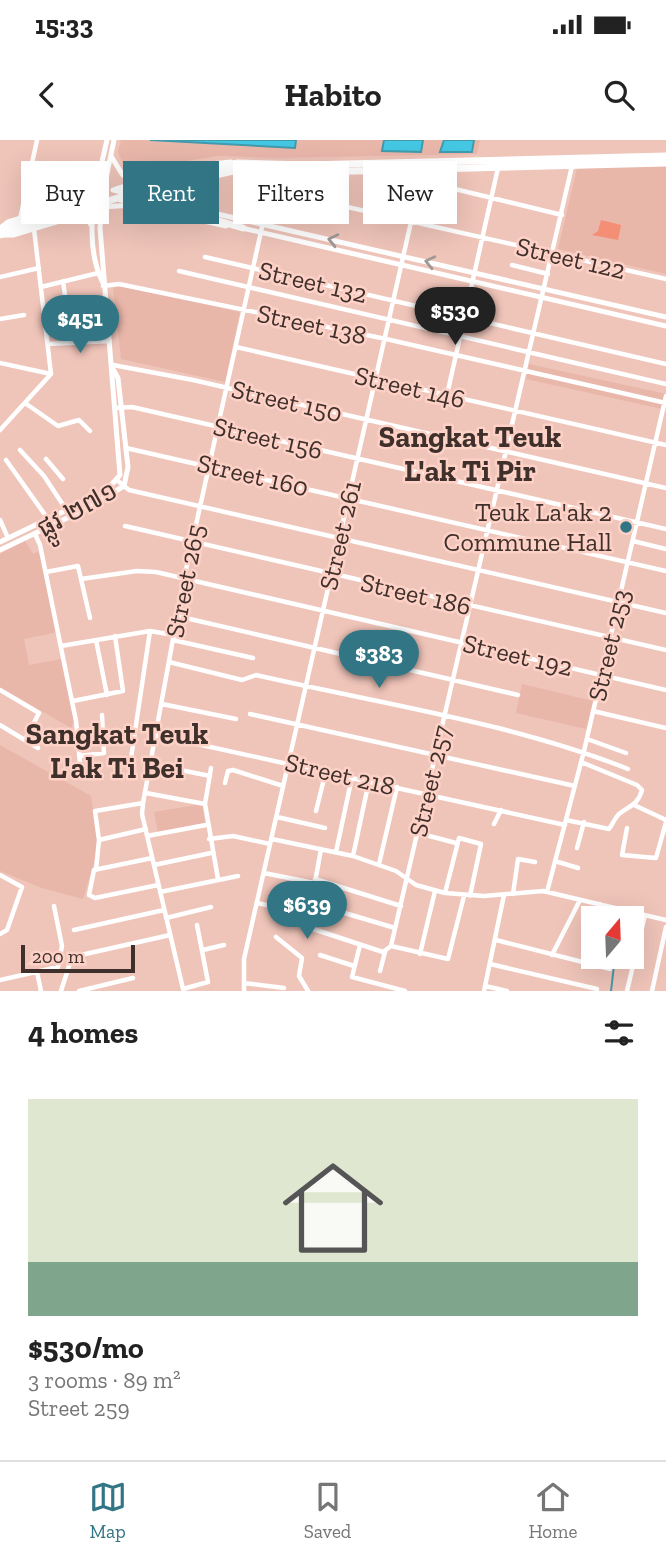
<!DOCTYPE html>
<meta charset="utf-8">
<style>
:root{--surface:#fff;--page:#f2f2f2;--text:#222;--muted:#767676;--line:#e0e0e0;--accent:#327685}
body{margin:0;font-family:"Zilla Slab","Noto Sans Khmer",serif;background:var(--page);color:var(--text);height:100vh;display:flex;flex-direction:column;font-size:26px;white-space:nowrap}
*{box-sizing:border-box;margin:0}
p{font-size:23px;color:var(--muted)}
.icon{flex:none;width:38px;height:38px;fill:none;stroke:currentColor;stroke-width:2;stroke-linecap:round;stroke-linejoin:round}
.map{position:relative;height:851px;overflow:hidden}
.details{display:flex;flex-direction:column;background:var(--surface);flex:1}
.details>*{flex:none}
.top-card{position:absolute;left:21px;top:21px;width:625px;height:63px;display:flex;gap:14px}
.needle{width:46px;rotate:19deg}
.controls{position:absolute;left:581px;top:766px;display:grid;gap:14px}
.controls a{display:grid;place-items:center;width:63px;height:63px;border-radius:0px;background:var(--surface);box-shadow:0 7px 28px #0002;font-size:35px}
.scale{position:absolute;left:21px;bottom:18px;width:114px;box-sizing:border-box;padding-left:7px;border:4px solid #40302b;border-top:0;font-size:19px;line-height:24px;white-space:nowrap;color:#40302b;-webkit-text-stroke:5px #fdd1c6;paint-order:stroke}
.price{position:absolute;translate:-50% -60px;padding:0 16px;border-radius:24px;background:var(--accent);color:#fff;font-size:23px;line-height:46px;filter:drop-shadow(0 2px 4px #0008)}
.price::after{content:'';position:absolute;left:50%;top:42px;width:21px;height:16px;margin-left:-10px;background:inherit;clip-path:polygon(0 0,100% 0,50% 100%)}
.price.active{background:#222;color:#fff}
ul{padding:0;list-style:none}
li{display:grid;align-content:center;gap:14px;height:371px;padding:0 28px}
li span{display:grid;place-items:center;height:217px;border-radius:0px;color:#555}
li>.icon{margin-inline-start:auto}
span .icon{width:126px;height:126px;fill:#fffc;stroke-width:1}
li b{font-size:30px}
h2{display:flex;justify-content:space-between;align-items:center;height:84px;padding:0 28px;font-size:30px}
.pill{padding:0 24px;border-radius:0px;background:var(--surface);box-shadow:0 7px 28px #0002;font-size:24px;line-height:63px}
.pill.active{background:var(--accent);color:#fff}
.status{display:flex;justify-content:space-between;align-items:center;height:49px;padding:0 35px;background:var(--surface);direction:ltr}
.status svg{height:19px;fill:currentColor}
header{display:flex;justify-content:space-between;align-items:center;height:91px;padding:0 28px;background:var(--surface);font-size:32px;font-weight:800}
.tabs{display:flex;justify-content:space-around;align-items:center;height:98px;border-top:2px solid var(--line);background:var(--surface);font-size:19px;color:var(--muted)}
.tabs a{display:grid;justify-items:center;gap:4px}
.tabs .active{color:var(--accent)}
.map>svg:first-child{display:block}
.built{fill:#e9b6aa}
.green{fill:#f48f76}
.water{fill:#43c7e2;stroke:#429aab;stroke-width:2}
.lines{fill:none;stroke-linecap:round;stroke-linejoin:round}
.stream{stroke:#429aab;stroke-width:2}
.minor{stroke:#fff;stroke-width:4.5}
.major{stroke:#fff;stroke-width:5}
.highway{stroke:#fff;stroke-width:7}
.oneway{stroke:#a09895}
.poi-dot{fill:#327685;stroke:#fdd1c6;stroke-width:2.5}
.labels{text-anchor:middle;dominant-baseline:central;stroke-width:5;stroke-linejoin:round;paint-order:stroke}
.street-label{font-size:26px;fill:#40302b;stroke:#fdd1c6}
.poi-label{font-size:26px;fill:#40302b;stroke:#fdd1c6;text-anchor:end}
.quarter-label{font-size:30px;font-weight:bold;fill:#40302b;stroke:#fdd1c6}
</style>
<div class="status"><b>15:33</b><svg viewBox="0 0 49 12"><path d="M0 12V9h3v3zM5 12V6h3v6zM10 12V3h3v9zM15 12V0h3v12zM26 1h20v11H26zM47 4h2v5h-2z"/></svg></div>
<header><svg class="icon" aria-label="back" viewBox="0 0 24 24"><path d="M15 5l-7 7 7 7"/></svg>Habito<svg class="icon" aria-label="search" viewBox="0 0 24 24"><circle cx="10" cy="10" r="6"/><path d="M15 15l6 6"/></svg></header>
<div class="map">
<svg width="666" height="851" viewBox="0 0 666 851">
<rect width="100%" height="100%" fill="#efc4b9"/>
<!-- built -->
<path class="built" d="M121 0H480L477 14 277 18 219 16 187 21 135 36 123 24 118 12Z
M666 26V134L558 109 577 28Z
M119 146 240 172 225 242 121 219 113 148Z
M529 224 666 254 662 269 526 239Z
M25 401 33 414 39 411 58 492 24 499 29 525 61 519 74 581 71 588 0 547V414Z
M522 544 593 561 586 589 516 573Z
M0 605 91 656 99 706 83 759 42 748 0 731Z
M202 664 205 684 158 693 154 672Z"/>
<!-- green -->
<path class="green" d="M192 41 193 65 152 53Z
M601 80 621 85 618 100 592 95 598 91Z"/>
<!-- water -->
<path class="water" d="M150 0H296L295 8Z
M384 0H423L421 12 382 11Z
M444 0H474L472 12H440Z"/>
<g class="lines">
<!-- stream -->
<path class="stream" d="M602 779 604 769
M611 851 615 817"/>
<!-- minor -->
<path class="minor" d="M422 41 562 75
M272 50 666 139
M20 79 37 0
M205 117 666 224
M512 125 548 134
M179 131 666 244
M0 137 39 128
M63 141 69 184
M103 146 119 144 386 199 666 263
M41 147 98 133
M0 179 24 175
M48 204 110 201
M236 207 666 305
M0 223 51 234
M113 225 193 240 666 348
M447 255 498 28
M25 263 58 286 79 280 90 291
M115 268 132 267 666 389
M0 290 51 234 34 89
M126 308 666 431
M20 310 44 336 71 377
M46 319 63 339
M6 320 48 379
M118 341 129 350 666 473
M0 380 8 398
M125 386 666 510
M35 394 40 405 76 581 81 633
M633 401 666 409
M46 432 78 426 90 478
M81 439 137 431 156 432 666 550
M177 476 518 555
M96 500 107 555
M173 500 253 518
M61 506 150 491 174 495
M169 522 242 540 256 535C377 563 513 583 628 629
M0 550 39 573 25 600
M73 561 123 551 115 496
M162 564 236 579
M593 571 666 588
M250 574 575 646
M0 585 38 608
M156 595 565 685
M587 599 626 613
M79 616 104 613 102 575
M151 624 210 636
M130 625 150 491
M211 628 205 664 218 739
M225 643 228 631 233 630 283 646
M146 653 205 664
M634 665 666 680
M316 671 326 631
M277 677 325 688
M566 680 609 689C612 685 615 678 619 674 629 666 638 665 642 650L637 645 581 622
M494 684 501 670
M627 688 622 715 656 718 666 682
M418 693 456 703
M147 696 206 685
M209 699 233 696 270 704
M272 699 353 716 396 731 416 745 445 753 484 756 543 751 666 780
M99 700 146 689
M577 708 584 682
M321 709 307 787 383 812 391 806
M336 712 352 637
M353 716 369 641
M152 718 94 730 89 755 95 758 158 745
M555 721 578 728
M379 724 397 647
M154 725 211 713
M96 730 99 700 95 671 143 663
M264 733 314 743
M0 735 22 747 7 790 0 794
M315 739 401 766
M160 752 238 736
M547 752 584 611 666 256
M445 753 459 698 481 704 470 756
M513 754 518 719 535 722
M257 763 309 774
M311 763 395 788
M166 778 211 767
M597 779 600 764
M197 785 208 842 183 849 142 674 143 663 184 439 274 33
M74 790 164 770
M276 797 302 818 299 836 308 851
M496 800 610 829 609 817
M360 805 352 837 405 851
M391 806 572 26
M391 806 448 819 464 756
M203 810 224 805
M420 814 435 751
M320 815 354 826
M552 815 580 760
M490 824 597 849
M380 831 385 812
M37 832 41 851
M0 840 58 827 62 806 54 766
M244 843 284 848
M485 846 507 851
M61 851 72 817 170 795
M79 851 133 838
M244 851V819L423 29
M484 851 504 755
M627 851 645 775
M652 851 666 787"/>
<!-- major -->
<path class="major" d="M111 16 122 34 140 52
M116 49 191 26 231 22
M113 50 666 177
M152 57 153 51 233 32
M94 62 101 67 134 65 226 86
M0 88 8 82 103 53
M242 88 666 186
M3 95H13L76 76 86 77 91 85
M103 143C81 99 97 44 107 0
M0 402 106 351 120 335 100 88 103 53 114 0
M0 410 84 370 124 346 128 327 118 238 113 229"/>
<!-- highway -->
<path class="highway" d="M216 27 238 23 305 25 666 16
M121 59 188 72 243 88
M0 89 20 84
M0 95 194 34 225 30 278 33 666 23"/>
</g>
<!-- one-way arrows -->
<defs><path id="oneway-chevron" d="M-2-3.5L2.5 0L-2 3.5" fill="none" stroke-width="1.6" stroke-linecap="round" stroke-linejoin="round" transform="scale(1.75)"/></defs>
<g class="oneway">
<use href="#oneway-chevron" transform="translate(333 100) rotate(-167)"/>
<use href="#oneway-chevron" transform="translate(430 122) rotate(-167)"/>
</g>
<!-- markers -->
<circle class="poi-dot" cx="626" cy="387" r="7"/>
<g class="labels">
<!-- street labels -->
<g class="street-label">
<text transform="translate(571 118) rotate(13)">Street 122</text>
<text transform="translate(313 142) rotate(13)">Street 132</text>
<text transform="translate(312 184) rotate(12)">Street 138</text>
<text transform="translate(410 247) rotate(13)">Street 146</text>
<text transform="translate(287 261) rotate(13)">Street 150</text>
<text transform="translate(268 298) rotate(13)">Street 156</text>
<text transform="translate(253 335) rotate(13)">Street 160</text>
<text transform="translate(77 369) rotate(-29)">ផ្លូវ ២៧១</text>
<text transform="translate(340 395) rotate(-77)">Street 261</text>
<text transform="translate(185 441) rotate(-79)">Street 265</text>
<text transform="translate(416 454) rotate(13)">Street 186</text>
<text transform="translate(609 505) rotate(-77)">Street 253</text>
<text transform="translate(518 515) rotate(13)">Street 192</text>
<text transform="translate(340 634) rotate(13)">Street 218</text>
<text transform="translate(430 641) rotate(-77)">Street 257</text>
</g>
<!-- poi labels -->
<g class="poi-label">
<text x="612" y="372">Teuk La'ak 2<tspan x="612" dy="30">Commune Hall</tspan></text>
</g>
<!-- quarter labels -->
<g class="quarter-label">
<text x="470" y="297">Sangkat Teuk<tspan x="470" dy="34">L'ak Ti Pir</tspan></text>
<text x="117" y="594">Sangkat Teuk<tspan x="117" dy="34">L'ak Ti Bei</tspan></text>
</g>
</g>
</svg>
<div class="controls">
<a><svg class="needle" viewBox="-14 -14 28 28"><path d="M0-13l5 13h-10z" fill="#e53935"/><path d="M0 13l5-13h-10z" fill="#767676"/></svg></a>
</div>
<div class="scale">200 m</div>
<b class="price active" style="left:455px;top:207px">$530</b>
<b class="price" style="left:80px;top:215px">$451</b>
<b class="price" style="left:379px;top:550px">$383</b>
<b class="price" style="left:307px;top:801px">$639</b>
<div class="top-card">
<a class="pill">Buy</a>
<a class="pill active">Rent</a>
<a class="pill">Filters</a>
<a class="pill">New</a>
</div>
</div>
<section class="details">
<h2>4 homes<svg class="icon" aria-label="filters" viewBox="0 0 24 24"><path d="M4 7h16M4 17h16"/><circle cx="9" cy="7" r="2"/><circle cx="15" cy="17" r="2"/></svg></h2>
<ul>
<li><span style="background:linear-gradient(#dfe7d0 75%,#7fa58c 0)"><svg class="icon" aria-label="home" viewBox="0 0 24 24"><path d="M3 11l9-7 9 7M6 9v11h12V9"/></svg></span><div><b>$530/mo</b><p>3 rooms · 89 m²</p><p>Street 259</p></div></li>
</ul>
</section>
<nav class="tabs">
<a class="active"><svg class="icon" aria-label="map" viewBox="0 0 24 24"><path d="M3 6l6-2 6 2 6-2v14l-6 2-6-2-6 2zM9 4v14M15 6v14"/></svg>Map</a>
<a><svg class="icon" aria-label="saved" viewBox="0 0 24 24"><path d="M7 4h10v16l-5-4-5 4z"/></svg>Saved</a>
<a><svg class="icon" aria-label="home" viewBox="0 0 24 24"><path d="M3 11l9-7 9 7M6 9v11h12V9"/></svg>Home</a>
</nav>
